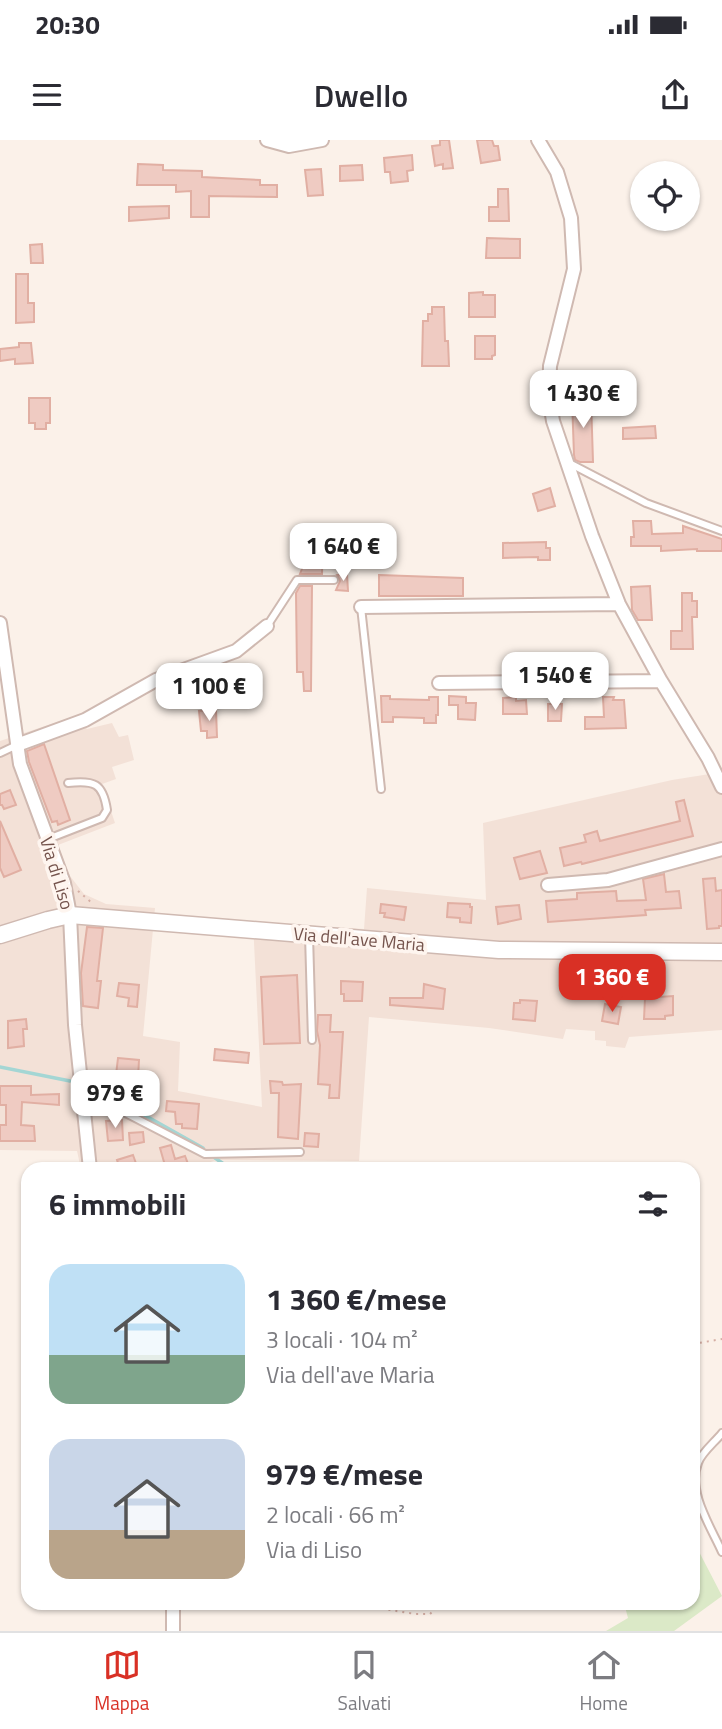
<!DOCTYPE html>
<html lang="it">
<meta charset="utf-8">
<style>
:root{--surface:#fff;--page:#f7f7f7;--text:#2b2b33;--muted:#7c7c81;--line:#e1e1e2;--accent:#d93025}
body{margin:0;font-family:"Titillium Web",sans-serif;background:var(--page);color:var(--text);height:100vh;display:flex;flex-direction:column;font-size:26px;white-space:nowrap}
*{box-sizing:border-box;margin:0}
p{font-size:23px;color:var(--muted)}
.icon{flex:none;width:38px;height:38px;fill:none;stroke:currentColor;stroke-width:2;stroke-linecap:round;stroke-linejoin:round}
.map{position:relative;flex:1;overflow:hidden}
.drawer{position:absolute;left:21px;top:1022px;width:679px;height:448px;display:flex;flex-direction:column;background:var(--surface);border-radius:21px;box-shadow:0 2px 5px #0004}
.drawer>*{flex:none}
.controls{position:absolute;left:630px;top:21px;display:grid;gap:14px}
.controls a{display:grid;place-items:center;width:70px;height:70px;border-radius:50%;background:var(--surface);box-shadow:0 2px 5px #0004;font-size:35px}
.price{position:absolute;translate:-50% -60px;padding:0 16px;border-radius:14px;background:#fff;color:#222;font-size:23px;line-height:46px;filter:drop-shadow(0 2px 4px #0008)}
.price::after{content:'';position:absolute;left:50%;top:42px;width:21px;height:16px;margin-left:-10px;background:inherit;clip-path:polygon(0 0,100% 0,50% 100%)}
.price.on{background:var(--accent);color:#fff}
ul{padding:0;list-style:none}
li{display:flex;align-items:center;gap:21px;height:175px;padding:0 28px}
li span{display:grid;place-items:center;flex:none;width:196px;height:140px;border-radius:21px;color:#555}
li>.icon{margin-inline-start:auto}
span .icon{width:84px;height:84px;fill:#fffc;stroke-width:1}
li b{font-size:30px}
h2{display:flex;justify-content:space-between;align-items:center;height:84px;padding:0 28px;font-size:30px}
.status{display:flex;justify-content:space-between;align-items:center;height:49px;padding:0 35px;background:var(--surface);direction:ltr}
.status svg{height:19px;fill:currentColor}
header{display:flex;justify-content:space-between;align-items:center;height:91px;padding:0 28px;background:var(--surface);font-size:32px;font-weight:600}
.tab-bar{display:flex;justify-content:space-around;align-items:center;height:98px;border-top:2px solid var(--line);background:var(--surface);font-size:19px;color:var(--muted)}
.tab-bar a{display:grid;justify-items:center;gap:4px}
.tab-bar .on{color:var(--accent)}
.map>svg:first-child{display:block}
.residential{fill:#f3e1d7}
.green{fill:#dbe9c7}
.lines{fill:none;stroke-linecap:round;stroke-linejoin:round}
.stream{stroke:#a4d6d4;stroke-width:3.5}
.building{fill:#efcbc2;stroke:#e1afa3;stroke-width:2}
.service-casing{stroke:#cfb9b1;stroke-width:10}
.minor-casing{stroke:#cfb9b1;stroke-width:16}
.tertiary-casing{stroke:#cfb9b1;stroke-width:19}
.path{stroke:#d5aea4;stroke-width:2;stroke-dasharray:2 5;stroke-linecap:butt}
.service{stroke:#fff;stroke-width:6}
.minor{stroke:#fff;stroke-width:12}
.tertiary{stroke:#fff;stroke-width:16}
.labels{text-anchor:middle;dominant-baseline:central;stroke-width:7;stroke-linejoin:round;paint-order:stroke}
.street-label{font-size:18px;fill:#75544d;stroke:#fef5ef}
</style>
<div class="status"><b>20:30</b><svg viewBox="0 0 49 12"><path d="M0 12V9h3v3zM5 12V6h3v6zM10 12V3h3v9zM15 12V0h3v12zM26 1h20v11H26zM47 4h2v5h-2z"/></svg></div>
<header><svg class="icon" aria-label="menu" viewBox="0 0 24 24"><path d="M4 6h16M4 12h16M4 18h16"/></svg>Dwello<svg class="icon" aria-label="share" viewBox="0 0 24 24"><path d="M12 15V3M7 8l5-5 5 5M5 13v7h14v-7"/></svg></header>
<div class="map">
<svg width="722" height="1491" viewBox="0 0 722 1491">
<rect width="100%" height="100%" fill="#fbf1e9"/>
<!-- residential -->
<path class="residential" d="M78 575 87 589 112 583 119 597 128 595 134 620 112 627 116 639 102 644 115 683 58 705 70 736 84 754 106 764 155 768 143 896 180 902 178 951 262 967 253 782 364 789 367 748 486 760 483 683 672 640 716 633 722 643V890L629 897 625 908 606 906V901L595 900V891L566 889 563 899 489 888 369 877 359 1021 216 1020 192 1029H81L77 1011 0 1010V601Z"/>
<!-- green -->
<path class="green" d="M693 1400 722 1456 674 1491H606L628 1478 624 1463H693Z"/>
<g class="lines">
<!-- stream -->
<path class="stream" d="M0 927 70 941
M90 949 130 967 203 1008
M215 1018 231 1029"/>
</g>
<!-- building -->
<path class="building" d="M440 0H449L453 28 443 29V24L435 26 432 6 440 5Z
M477 0H492L494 6H498L500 20 481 23Z
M412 15 413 30 407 31 408 41 391 43 390 32H385L384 18Z
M138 24 163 25V30L202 31V37L260 40V45H277V57L209 56V77H191V51L176 52V45H137Z
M362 25 363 40 340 41V26Z
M321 29 323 55 308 56 305 30Z
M498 49H508L509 81H489V67H498Z
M169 66V78L129 81V67Z
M487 98 520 99V118H486Z
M42 104 43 123H31L30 105Z
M16 134H28V163H34V182L16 183Z
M483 152V155H495V177H469V153Z
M432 167H444L445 201H448L449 226H422L423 181H428V174H432Z
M475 196H495V215L492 216V219H475Z
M19 203H31L33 223 15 224V219L0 221V209L19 207Z
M29 258H50V283H46V289H35V283H29Z
M572 259H591L593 322H580L575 320 574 315Z
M655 286 656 298 623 299V288Z
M550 348 555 366 538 371 533 354Z
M633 381H651L652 394 683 393V386L722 399V411H697V409L661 411V406H631V397H634Z
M323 392 322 434H300L308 413Z
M546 402V408H550V420H538V417L503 418V403Z
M347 434 348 451 336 450 340 441 337 435Z
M379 435 463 438V456H379Z
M300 446H312L311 551H304L303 532H297L296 453Z
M650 446 652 480H638L632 470 631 447Z
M682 453H692V461H697V477H692L693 509H671V491H682Z
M381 556H390V559L429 560V557H438V575H436V583H424V578L393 577V582H382Z
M449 556 466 557V563H476L475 580 458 579V565H449Z
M516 557V561L526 560 527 574H503V558Z
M603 557H614L613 560H624L626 588 585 589V577H604Z
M548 564H562L561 581H548Z
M216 570 217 597 207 598V591H201L199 571Z
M44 604 70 680 58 685 57 681 52 682 29 622 27 611Z
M10 650 16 665 4 669 2 665H0V654Z
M684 660 693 696 582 724 581 722 564 726 560 708 586 702 584 695 597 691 600 701 680 681 676 662Z
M0 681 21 730 4 737 0 728Z
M540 711 547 733 520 739 514 718Z
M664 734 666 752 679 751 681 768 645 770 646 775 548 782 546 761 577 759V753L616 751 617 761 646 760 643 739Z
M715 738 716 751 722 750V786H719V788L707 789 703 739Z
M448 763 470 764V767H472L471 783 460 782V778L447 777Z
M381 764 406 767 404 780 384 777 385 773H380Z
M519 765 521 779 498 784 496 767Z
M87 787 103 788 97 841H101L98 868 83 866 81 833Z
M297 835 300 903 264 904 261 837Z
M341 841 363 842 362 861H344V854H341Z
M119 843 139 845 137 867 128 866 129 858 117 856Z
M424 844 445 849 443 869 390 865V858H423Z
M673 856V875L665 876V879H644L645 858Z
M520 860 537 861 535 881 513 879 514 863H520Z
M605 864 621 867 618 884 602 881Z
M318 875H331L330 892H343L339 958H329L330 945 318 944 320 905 317 891Z
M26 879 27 889H23L24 906 8 908V881Z
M215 909 249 913 248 923 214 920Z
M118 918 139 920 138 938 116 935Z
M270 941 282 942 283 945 301 944 298 999 278 997 279 953H271Z
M0 946H31V955L59 954V965L22 962 21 985 34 986 35 1001H0V985H6V965H0Z
M167 961 199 964 197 989 182 988V984H176L175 972 166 971Z
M122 980 123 1000 108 1001 106 981Z
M143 992 144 1002 130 1005 129 993Z
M305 993 319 994 318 1007 304 1006Z
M171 1005 175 1019 185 1016 190 1029H166L160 1008Z
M133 1015 138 1029H120L117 1020Z"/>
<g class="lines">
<defs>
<path id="service" d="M569 323 646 363 722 391
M361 467 381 649
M267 486 297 440H334
M0 613 17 605
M48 699 102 678 107 670C103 643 94 640 68 643
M309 795 312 900
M83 951 205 1014 300 1012
M722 1293C715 1302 701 1313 698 1323 687 1352 711 1387 722 1412"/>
<path id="minor" d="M267 0 289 6 322 0
M538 0 557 32 571 78 574 129 550 226 549 256 553 281 592 396 619 464 661 541 708 618 722 647
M361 467 619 464
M0 483 20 624 64 743 70 775 75 885 90 1029
M439 543 661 541
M17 605 85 580 156 540 236 511 267 486
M548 745 608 740 722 709
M173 1491V1463"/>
<path id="tertiary" d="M0 795 48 780 70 775 499 810 722 812"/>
</defs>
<!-- service casing -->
<use href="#service" class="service-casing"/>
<!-- minor casing -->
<use href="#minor" class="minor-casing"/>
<!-- tertiary casing -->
<use href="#tertiary" class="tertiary-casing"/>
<!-- path -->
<path class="path" d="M78 751 92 763
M693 1204 722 1199
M347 1463 415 1474H430L441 1463"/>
<!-- service -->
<use href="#service" class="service"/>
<!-- minor -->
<use href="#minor" class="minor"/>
<!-- tertiary -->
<use href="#tertiary" class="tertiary"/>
</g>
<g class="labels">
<!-- street labels -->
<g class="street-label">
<text transform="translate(57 733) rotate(73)">Via di Liso</text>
<text transform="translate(359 799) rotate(5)">Via dell'ave Maria</text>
</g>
</g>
</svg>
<div class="controls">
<a><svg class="icon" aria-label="locate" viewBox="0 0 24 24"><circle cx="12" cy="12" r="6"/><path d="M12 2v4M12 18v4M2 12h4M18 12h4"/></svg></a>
</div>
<b class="price" style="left:583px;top:290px">1 430 €</b>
<b class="price" style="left:343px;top:443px">1 640 €</b>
<b class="price" style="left:555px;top:572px">1 540 €</b>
<b class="price" style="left:209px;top:583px">1 100 €</b>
<b class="price on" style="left:612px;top:874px">1 360 €</b>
<b class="price" style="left:115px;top:990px">979 €</b>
<section class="drawer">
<h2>6 immobili<svg class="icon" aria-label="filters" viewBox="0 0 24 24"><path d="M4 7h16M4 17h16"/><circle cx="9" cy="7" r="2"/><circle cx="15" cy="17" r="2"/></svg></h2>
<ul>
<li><span style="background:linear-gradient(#bfe0f5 65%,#7fa58c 0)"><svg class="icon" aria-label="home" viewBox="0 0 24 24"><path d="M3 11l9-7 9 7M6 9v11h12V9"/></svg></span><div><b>1 360 €/mese</b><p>3 locali · 104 m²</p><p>Via dell'ave Maria</p></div></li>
<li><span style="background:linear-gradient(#c9d6e8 65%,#b9a48a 0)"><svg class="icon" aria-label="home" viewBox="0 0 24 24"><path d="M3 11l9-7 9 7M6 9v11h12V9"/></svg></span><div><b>979 €/mese</b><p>2 locali · 66 m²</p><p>Via di Liso</p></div></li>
</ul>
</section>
</div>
<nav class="tab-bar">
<a class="on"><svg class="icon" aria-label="map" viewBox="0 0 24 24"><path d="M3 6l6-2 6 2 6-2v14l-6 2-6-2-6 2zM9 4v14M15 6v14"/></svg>Mappa</a>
<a><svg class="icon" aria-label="saved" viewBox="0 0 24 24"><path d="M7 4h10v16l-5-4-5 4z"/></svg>Salvati</a>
<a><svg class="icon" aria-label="home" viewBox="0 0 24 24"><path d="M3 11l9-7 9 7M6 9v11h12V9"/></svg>Home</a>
</nav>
